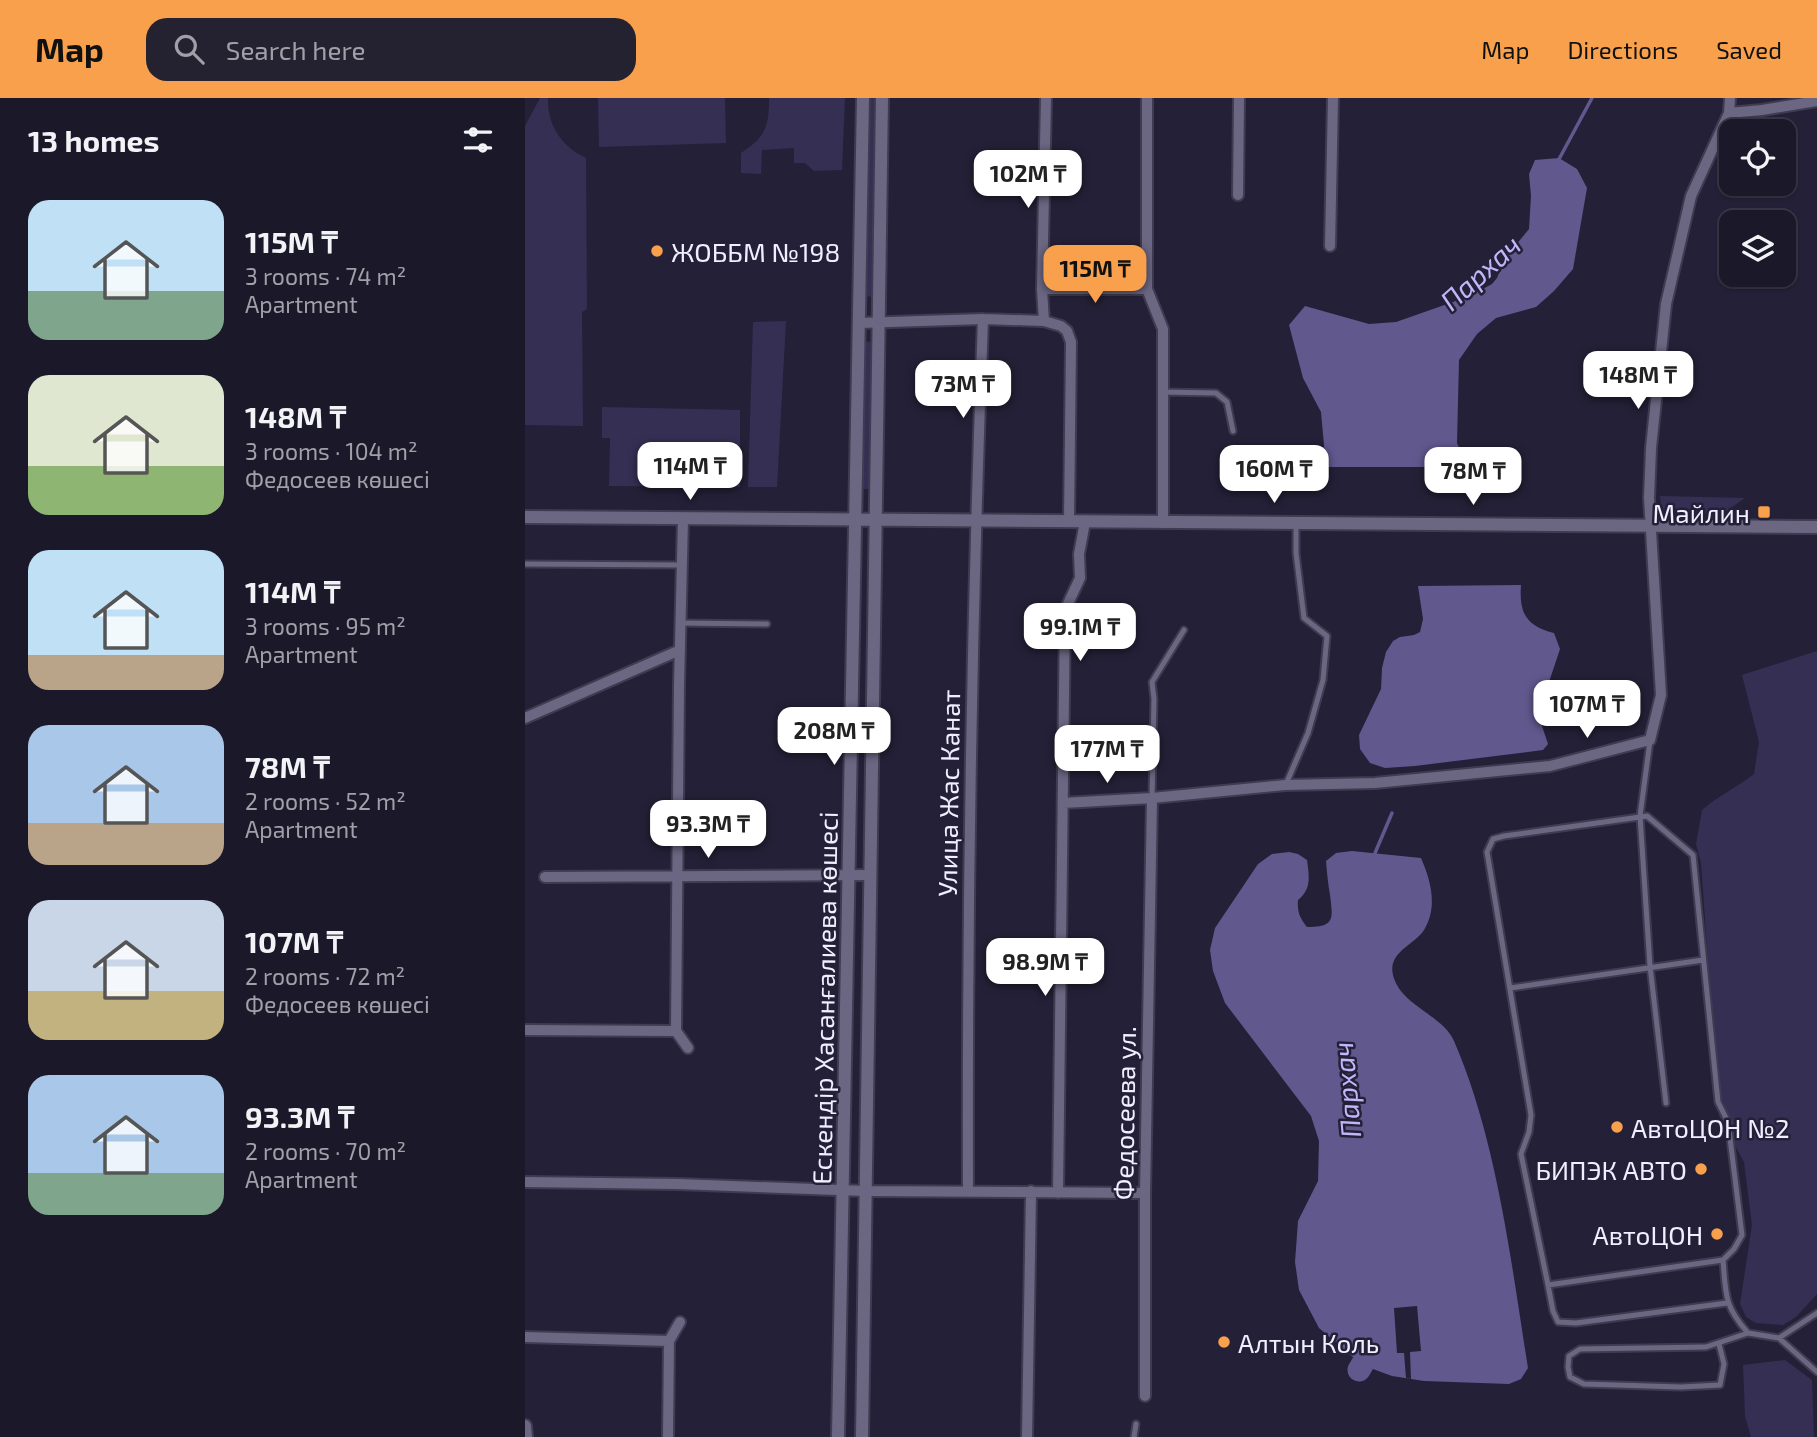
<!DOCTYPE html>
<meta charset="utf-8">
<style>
:root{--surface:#1b1829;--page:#242131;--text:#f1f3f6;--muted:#a0a0a8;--line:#393746;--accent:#f9a04c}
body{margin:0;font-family:"Exo 2",sans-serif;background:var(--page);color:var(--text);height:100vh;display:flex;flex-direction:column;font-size:26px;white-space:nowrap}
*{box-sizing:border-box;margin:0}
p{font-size:23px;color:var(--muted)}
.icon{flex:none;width:38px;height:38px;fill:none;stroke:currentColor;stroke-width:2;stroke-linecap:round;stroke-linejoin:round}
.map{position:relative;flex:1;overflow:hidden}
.sheet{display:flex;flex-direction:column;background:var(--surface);width:525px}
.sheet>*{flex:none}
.tools{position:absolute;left:1194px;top:21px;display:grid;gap:14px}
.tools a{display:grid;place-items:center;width:77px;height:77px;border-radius:14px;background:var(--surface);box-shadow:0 2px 5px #0004,0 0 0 2px var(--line);font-size:35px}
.price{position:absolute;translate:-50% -60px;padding:0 16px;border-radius:14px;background:#fff;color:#222;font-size:23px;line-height:46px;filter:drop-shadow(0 2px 4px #0008)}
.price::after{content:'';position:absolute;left:50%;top:42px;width:21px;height:16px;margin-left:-10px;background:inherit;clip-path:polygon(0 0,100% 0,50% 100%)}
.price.current{background:var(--accent);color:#111}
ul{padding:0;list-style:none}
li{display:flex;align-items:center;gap:21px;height:175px;padding:0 28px}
li span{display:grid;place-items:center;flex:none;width:196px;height:140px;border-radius:21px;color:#555}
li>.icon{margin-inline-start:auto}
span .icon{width:84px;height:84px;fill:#fffc;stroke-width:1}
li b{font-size:30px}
h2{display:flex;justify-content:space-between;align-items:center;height:84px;padding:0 28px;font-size:30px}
header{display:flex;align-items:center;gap:42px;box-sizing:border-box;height:98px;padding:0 35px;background:var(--accent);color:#111}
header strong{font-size:33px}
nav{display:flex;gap:38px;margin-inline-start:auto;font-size:24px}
.search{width:490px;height:63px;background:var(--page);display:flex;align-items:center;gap:18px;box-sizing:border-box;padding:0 24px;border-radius:21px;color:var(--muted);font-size:26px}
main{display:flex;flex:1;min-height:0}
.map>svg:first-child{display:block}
.green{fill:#352f54}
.water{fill:#61588e}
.pier{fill:#242037}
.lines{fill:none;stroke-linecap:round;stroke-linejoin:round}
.stream{stroke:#61588e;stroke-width:3.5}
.river{stroke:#61588e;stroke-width:23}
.service-casing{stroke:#3f3b50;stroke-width:9}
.minor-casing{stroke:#3f3b50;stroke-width:14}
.tertiary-casing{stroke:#3f3b50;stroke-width:16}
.service{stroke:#6b6783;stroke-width:5}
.minor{stroke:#6b6783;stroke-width:10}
.tertiary{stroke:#6b6783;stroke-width:12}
.poi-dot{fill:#f9a04c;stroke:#242037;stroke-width:2.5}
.labels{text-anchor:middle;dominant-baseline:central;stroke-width:5;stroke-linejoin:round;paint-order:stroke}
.poi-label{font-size:26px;fill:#f0eeff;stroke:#242037;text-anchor:start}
.street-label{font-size:26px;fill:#f0eeff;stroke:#242037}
.water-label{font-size:28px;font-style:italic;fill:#c0b7f9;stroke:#242037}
</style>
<header>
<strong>Map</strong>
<div class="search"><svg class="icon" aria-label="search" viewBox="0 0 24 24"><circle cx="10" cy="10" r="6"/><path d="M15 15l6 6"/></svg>Search here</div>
<nav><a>Map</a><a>Directions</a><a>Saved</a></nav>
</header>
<main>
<section class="sheet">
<h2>13 homes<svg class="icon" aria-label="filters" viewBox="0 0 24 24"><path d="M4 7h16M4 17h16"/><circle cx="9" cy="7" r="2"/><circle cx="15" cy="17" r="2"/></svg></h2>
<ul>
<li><span style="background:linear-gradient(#bfe0f5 65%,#7fa58c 0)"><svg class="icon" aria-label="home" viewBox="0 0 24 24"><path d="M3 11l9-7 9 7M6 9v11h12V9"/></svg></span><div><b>115M ₸</b><p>3 rooms · 74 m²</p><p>Apartment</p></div></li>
<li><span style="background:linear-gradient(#dfe7d0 65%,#8fb573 0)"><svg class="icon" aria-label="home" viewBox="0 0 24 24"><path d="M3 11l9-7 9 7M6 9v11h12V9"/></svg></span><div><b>148M ₸</b><p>3 rooms · 104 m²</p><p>Федосеев көшесі</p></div></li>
<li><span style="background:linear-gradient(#bfe0f5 75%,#b9a48a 0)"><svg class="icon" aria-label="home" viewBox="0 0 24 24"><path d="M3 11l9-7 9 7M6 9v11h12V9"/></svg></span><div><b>114M ₸</b><p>3 rooms · 95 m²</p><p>Apartment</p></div></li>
<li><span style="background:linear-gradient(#a9c7e8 70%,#b9a48a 0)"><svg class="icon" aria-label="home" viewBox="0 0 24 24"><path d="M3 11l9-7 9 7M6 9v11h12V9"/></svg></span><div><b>78M ₸</b><p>2 rooms · 52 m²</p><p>Apartment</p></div></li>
<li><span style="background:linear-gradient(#c9d6e8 65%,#c2b280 0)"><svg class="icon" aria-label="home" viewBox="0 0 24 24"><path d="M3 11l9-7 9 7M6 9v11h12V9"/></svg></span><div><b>107M ₸</b><p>2 rooms · 72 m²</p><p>Федосеев көшесі</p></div></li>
<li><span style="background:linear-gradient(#a9c7e8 70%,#7fa58c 0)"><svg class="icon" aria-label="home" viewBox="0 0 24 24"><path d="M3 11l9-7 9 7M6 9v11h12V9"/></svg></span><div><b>93.3M ₸</b><p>2 rooms · 70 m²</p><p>Apartment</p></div></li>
</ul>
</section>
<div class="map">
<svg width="1292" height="1339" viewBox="0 0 1292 1339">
<rect width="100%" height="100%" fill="#242037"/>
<!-- green -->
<path class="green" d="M15 0H23C22 27 37 49 61 60L62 211 57 214 58 328 0 327V28Z
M73 0H200L201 45 74 49Z
M244 0H320L317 72 289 73 280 65H269V50L237 52 236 76 216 75V55C241 39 244 28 244 0Z
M342 0H350V199L339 198Z
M261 223 252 389H223L228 224Z
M338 243 348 244 347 391H336Z
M77 309 215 312V389L84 388 85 340H77Z
M1135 398 1220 400 1200 414 1137 417Z
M1292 553V1196L1271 1219 1258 1227 1231 1225 1221 1219 1215 1206 1227 1127 1219 1064 1194 1018 1176 765 1171 746 1177 712C1193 698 1212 689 1229 676L1234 644 1217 577Z
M1260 1262 1287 1282 1289 1339H1226L1220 1318 1218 1267Z"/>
<!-- water -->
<path class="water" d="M1034 60 1052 71 1062 90 1048 171 1029 193 1011 209 971 220 952 236 934 262 932 345 943 369H801L796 314 778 280 764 227 780 208 844 226 871 224 945 198 967 186 972 180 980 160 1004 131 1006 98 1004 76 1010 62Z
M996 487C994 515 1001 528 1029 535L1035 551 1025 581 1011 610 1023 646 1018 652 890 668 860 670 845 665 835 651 834 637 856 591 857 570 861 554 868 543 875 539 889 537 895 534 898 521 893 488Z
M827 753 896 760C906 783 913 809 899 832 889 848 858 855 870 883 880 908 919 919 929 943 972 1042 986 1164 1003 1270L996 1281 984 1286 899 1283 867 1278 837 1267 794 1230 774 1192 770 1164 773 1123 793 1083 794 1043 786 1018 700 905 688 873 685 852 690 830 733 766 747 756 764 754 773 756 782 762C784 778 787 791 773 802 772 814 775 820 782 829 810 829 808 821 805 797 803 786 802 775 801 763L811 755Z"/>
<!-- pier -->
<path class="pier" d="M892 1208 896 1253 885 1254 886 1281 881 1280 879 1255H872L869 1210Z"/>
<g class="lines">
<!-- stream -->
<path class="stream" d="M1033 63 1067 0
M850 755 867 715"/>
<!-- river -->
<path class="river" d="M834 1272 837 1267"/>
<defs>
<path id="service" d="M637 294 691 295 702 304 708 333
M0 466 157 467
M156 525 242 526
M1125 643 1115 718 1125 868 1141 1005
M761 686 783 635 798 582 802 538 779 520 771 455V427
M627 700 629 601 627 584 659 532
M985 890 1178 862
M1198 1162 1023 1187 1028 1213 1033 1224 1051 1225 1202 1205
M1023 1187 996 1056 1004 1034 1006 1017 962 754 968 741 979 738 1122 718 1168 757 1193 1004 1203 1024 1217 1137 1209 1151 1198 1162C1201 1197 1199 1208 1223 1235
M1254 1240 1292 1215
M1194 1246 1199 1266 1195 1287 1156 1289 1059 1286 1045 1279 1043 1269 1044 1258 1055 1251 1181 1249 1223 1235 1254 1240 1292 1274
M609 1339 611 1326"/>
<path id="minor" d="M622 0V191L638 231V425
M1204 15 1237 12 1292 3
M713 97 714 0
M805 148 808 0
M517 191H622
M519 223 517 191 521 0
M334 225 458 221 519 223 536 228 542 233 546 244 544 424
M158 421 154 587 151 933 163 950
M0 620 155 552
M538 705 627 700
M20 779 345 777
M0 932 151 933
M0 1084 153 1086 341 1093 620 1095
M443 1093C442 802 447 512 458 221
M533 1095 540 512 555 480 554 456 560 424
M0 1239 144 1243
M620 1298V1095L627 700 760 687 850 685 1025 668 1125 642 1136 597 1124 400 1126 350 1141 206 1166 98 1204 15 1205 0
M143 1339 144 1243 155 1224
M502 1339 506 1093"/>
<path id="tertiary" d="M0 419 1292 429
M0 1328 1 1339
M313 1339 338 0
M337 1339 357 0"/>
</defs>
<!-- service casing -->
<use href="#service" class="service-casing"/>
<!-- minor casing -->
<use href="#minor" class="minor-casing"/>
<!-- tertiary casing -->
<use href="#tertiary" class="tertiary-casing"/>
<!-- service -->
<use href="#service" class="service"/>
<!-- minor -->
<use href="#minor" class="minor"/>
<!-- tertiary -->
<use href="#tertiary" class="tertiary"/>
</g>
<!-- markers -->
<g class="poi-dot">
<circle cx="132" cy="153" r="7"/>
<rect x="1232" y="407" width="14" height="14" rx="3.5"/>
<circle cx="1092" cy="1029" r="7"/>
<circle cx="1176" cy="1071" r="7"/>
<circle cx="1192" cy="1136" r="7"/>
<circle cx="699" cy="1244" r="7"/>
</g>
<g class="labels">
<!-- poi labels -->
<g class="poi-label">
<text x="146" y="153">ЖОББМ №198</text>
<text x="1225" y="414" text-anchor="end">Майлин</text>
<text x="1106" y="1029">АвтоЦОН №2</text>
<text x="1162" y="1071" text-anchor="end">БИПЭК АВТО</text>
<text x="1178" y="1136" text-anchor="end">АвтоЦОН</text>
<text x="713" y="1244">Алтын Коль</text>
</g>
<!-- street labels -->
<g class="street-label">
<text transform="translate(423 695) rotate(-89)">Улица Жас Канат</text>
<text transform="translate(299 900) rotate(-89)">Ескендір Хасанғалиева көшесі</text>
<text transform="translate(599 1015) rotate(-89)">Федосеева ул.</text>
</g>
<!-- water labels -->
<g class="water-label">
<text transform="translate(955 174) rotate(-42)">Пархач</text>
<text transform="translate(821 992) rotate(-95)">Пархач</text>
</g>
</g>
</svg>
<div class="tools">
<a><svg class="icon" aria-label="locate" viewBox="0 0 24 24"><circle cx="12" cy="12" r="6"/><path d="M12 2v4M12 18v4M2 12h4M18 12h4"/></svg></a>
<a><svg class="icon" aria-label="layers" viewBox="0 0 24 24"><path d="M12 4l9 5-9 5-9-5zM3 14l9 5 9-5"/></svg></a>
</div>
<b class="price" style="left:503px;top:112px">102M ₸</b>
<b class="price current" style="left:570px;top:207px">115M ₸</b>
<b class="price" style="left:1113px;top:313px">148M ₸</b>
<b class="price" style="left:438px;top:322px">73M ₸</b>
<b class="price" style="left:165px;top:404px">114M ₸</b>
<b class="price" style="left:749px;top:407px">160M ₸</b>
<b class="price" style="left:948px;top:409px">78M ₸</b>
<b class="price" style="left:555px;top:565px">99.1M ₸</b>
<b class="price" style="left:1062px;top:642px">107M ₸</b>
<b class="price" style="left:309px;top:669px">208M ₸</b>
<b class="price" style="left:582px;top:687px">177M ₸</b>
<b class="price" style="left:183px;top:762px">93.3M ₸</b>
<b class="price" style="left:520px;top:900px">98.9M ₸</b>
</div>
</main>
